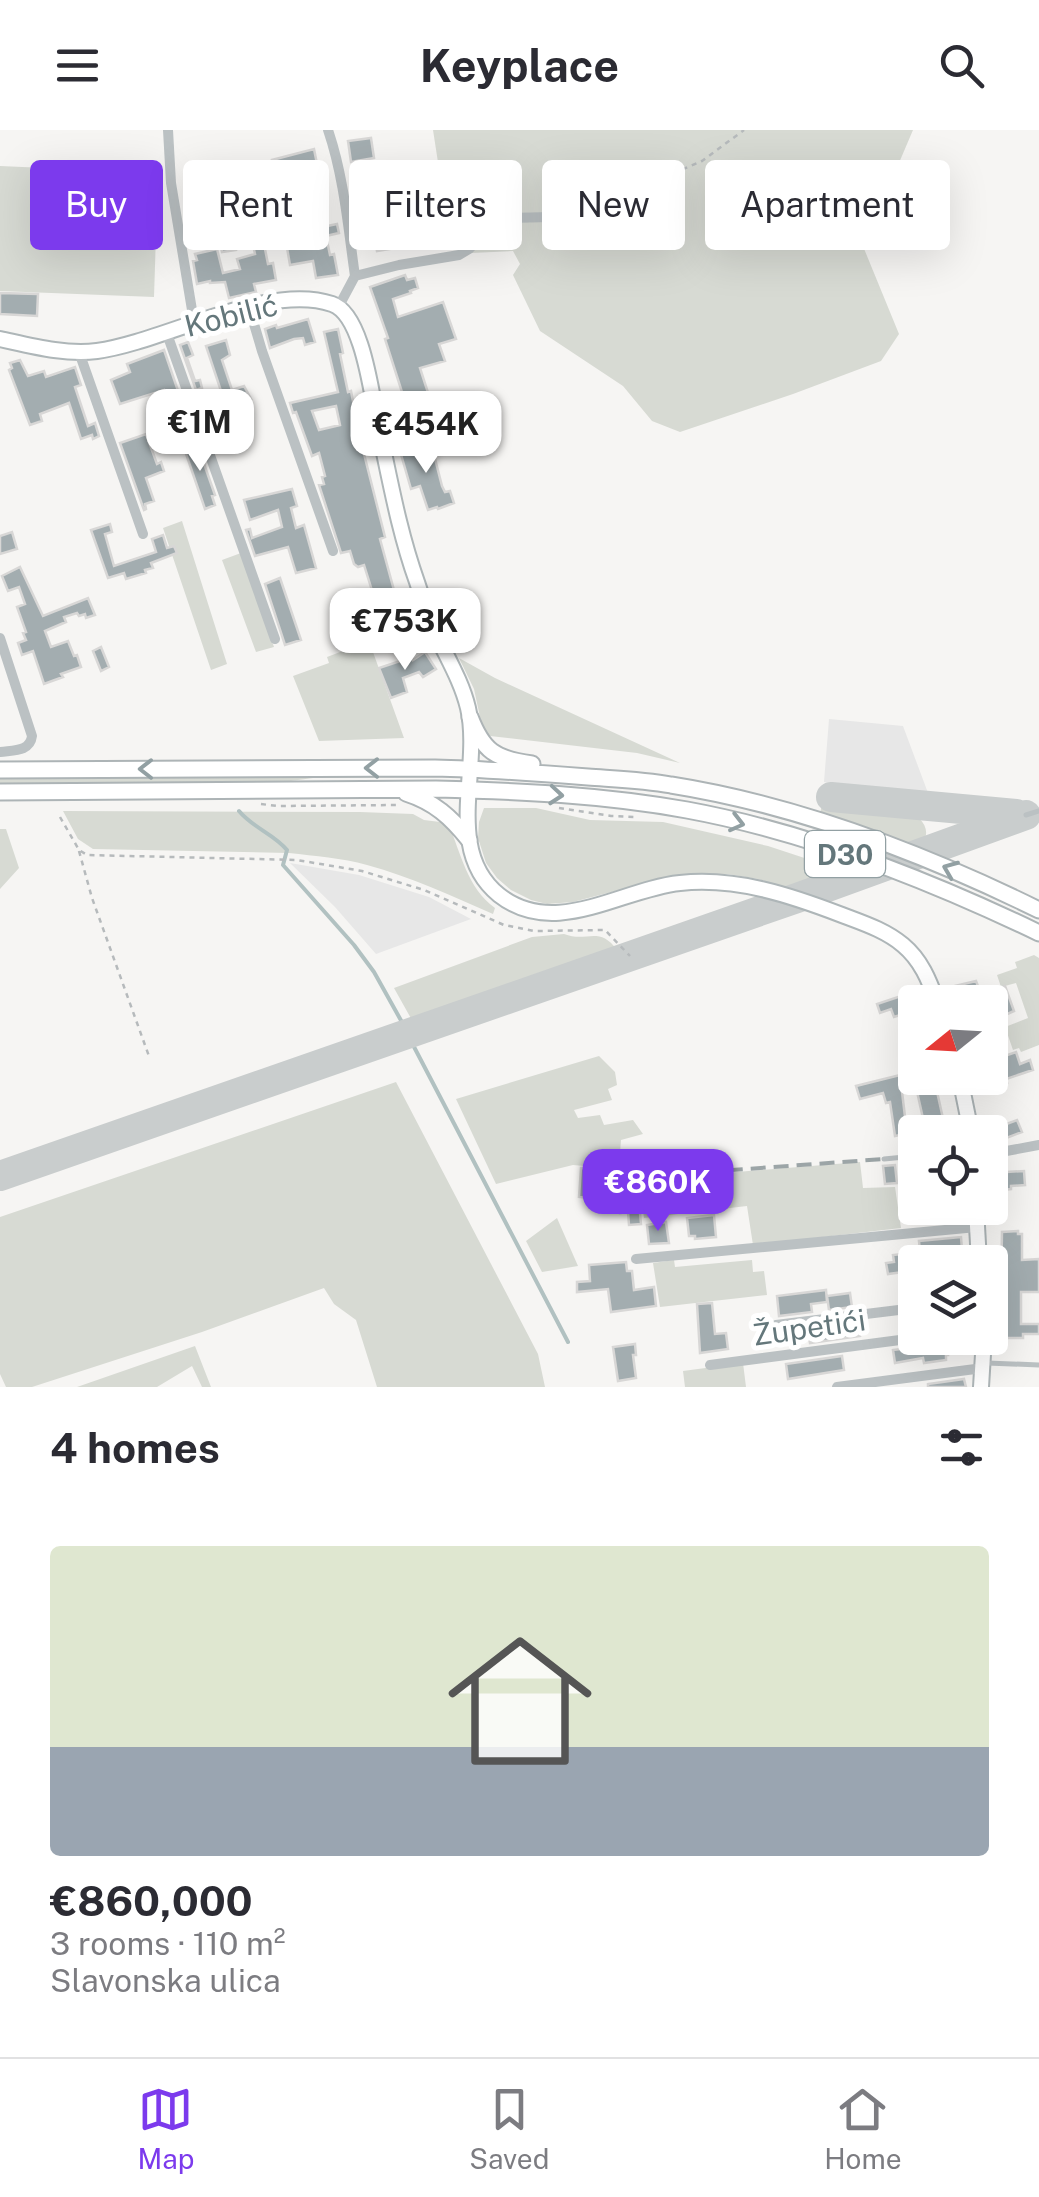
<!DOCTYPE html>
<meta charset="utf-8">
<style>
:root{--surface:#fff;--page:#f7f7f7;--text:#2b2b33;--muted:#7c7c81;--line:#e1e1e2;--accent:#7c3aed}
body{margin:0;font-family:"Public Sans",sans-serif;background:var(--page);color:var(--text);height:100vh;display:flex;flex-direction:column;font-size:38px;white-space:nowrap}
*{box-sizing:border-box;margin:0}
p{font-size:32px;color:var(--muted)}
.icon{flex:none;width:55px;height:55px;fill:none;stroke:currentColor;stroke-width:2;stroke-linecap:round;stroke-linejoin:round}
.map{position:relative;height:1257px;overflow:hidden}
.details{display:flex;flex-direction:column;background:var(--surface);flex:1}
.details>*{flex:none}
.hud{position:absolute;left:30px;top:30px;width:980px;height:90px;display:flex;gap:20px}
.needle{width:65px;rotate:252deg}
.controls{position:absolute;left:898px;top:855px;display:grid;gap:20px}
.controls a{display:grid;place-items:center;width:110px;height:110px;border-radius:10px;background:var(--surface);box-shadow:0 10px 40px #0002;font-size:50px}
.price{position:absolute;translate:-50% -85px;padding:0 22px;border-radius:20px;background:#fff;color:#222;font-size:32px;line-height:65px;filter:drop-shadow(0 2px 5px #0008)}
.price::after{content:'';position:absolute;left:50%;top:60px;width:30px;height:22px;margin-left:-15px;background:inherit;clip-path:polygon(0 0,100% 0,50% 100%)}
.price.active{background:var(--accent);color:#fff}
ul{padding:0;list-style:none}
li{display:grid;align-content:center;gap:20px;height:530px;padding:0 50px}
li span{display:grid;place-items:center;height:310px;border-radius:10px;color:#555}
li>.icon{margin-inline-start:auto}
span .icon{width:180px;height:180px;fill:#fffc;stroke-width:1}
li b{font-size:42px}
h2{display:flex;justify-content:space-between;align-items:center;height:120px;padding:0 50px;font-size:42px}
.chip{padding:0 35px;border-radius:10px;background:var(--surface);box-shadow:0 10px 40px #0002;font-size:35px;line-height:90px}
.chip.active{background:var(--accent);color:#fff}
header{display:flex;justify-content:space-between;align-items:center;height:130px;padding:0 50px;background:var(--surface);font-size:45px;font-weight:700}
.tab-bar{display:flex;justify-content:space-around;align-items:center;height:140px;border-top:2px solid var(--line);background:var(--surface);font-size:28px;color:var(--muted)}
.tab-bar a{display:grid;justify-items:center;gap:5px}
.tab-bar .active{color:var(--accent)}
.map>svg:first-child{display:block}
.built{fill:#e7e7e7}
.green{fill:#d7dad3}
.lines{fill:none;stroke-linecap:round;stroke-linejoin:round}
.stream{stroke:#b1c1c1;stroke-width:4}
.taxiway{stroke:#c9cdcd;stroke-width:30}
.building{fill:#a3adb0;stroke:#d8d7d6;stroke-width:2.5;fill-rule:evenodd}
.secondary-casing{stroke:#aeb6b8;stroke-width:18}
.primary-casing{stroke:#adb4b6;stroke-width:19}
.path{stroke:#b6babc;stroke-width:2.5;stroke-dasharray:5 5;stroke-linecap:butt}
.service{stroke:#bbc1c3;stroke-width:5}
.minor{stroke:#bbc1c3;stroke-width:10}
.secondary{stroke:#fff;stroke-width:14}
.primary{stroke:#fff;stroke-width:15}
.rail{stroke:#9ca5a7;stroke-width:4;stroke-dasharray:15 8;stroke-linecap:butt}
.oneway{stroke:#92a0a3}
.labels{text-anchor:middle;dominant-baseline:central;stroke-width:10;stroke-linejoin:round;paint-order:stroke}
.shield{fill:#fff;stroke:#92a0a3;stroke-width:2.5}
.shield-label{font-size:28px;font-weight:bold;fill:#64777b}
.street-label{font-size:30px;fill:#64777b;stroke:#fff}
</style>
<header><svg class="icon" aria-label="menu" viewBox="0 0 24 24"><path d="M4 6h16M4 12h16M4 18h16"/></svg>Keyplace<svg class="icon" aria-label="search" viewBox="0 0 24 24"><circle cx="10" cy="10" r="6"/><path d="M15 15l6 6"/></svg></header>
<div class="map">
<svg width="1039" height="1257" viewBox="0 0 1039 1257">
<rect width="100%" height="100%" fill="#f6f5f3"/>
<!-- built -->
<path class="built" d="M829 589 903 596 928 663 824 652Z
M290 733 359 745 429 767 471 789 376 824 335 777Z"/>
<!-- green -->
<path class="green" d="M433 0H913L887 61 858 104 899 204 881 231 793 264 680 302 652 291 623 256 540 201 513 145 520 134 513 121 471 123 463 83 446 84Z
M0 36 158 43 154 167 0 161Z
M182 391 227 534 211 540 163 398Z
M241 423 274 517 256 522 222 430Z
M369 511 404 608 319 611 293 546 329 533 327 527Z
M459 528 495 548 680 633 637 623 490 606 483 601 474 559Z
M435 645V647L313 648 268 654 0 655V647Z
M822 674 919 688C930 699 928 711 915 718L820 684Z
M484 678H536L590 690 663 692 768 716 847 742 794 761 758 749 728 744 676 745 573 772 547 774 531 770 511 760 497 748 486 733 478 708 479 692Z
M63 681 360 682 413 684 424 690 448 693C461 723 467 758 495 778L493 784C452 766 411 747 367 735 342 728 315 726 289 723L93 719 78 709Z
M0 699H6L19 738 0 759Z
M564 804C587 813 599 795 617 820L413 892 394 858 532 807Z
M1034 825 1039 828V915L1021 922 1019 918 1013 920 1005 897 1028 888 1016 853 1001 857 997 845 1017 838 1015 832Z
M599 926 615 942 617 955 608 959 612 970 574 980 578 988 600 985 604 995 633 990 643 1004 621 1010 620 1023 605 1026 606 1038 573 1035 496 1054 456 969Z
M396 952 538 1224 545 1257H377L356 1190 334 1174 324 1158 202 1202 32 1257H6L0 1244V1087Z
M860 1032 863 1058 895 1057 901 1098 753 1115 747 1076 644 1088 639 1050Z
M557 1088 578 1136 542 1142 526 1111Z
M674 1130 675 1137 752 1130 753 1142 764 1141 767 1165 660 1177 653 1133Z
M195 1216 211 1257H202L192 1236 157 1257H77Z
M743 1233 746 1257H685L683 1241Z"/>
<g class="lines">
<!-- stream -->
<path class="stream" d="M239 681C253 698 274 704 287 720L283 735 354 815 374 842 403 894
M412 913 568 1212"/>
<!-- taxiway -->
<path class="taxiway" d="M831 667 1016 684
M0 1046 797 768 1026 685"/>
</g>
<!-- building -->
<path class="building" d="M371 8 374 28 351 32 348 11Z
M314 19 318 39 308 41 310 51 294 54 298 73H294L298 94 302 93 303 101 337 94 339 103 326 106 330 125 334 124 338 145 316 148 313 131 290 135 278 66 264 69 262 58 249 60 246 39 273 34 272 30Z
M437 58 441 83 430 84 428 71 391 77 395 102 399 101 402 117 377 121 368 69Z
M262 104 268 134 273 133 276 150 254 154 256 162 229 168 225 152 210 153V151L197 154 193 131 197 130 195 124 217 119 223 143 240 139 237 129 255 124 251 106Z
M234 106 236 120 222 122 219 109Z
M405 145 407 150 415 148 418 158 410 161 411 163 393 169 398 187 443 172 456 209 439 214 445 231 420 238 430 269 450 263 453 272 427 281 431 295 408 301 403 285 409 284 385 209 388 208 370 157Z
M0 163 38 164 37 186 0 184Z
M308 189 315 212 305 215 303 208 294 209 270 218 265 199 276 195 277 198Z
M338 199 343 223 340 224 348 262 351 261 360 308 385 407 380 409 400 482 405 480 410 495 409 498 401 502 403 510 395 512 391 500 395 498 388 479 378 482 376 478 365 481 362 471 374 467 364 435 358 437 354 434 350 421 341 423 319 355 324 354 322 347 325 346 319 323 312 326 296 282 293 283 290 273 338 262 324 202ZM336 276 340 295 319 300 312 281Z
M226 210 230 225 222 230 232 260 244 256 251 269 239 273 242 281 229 285 206 216Z
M188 212 193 225 187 228 195 251 200 250 202 258 196 260 180 215Z
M164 220 187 287 181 289 180 286 173 288 164 260 120 274 111 250 130 242 127 234Z
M20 230 28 246 44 241 46 247 75 237 81 255 75 257 88 296 95 293 99 306 93 309 92 305 81 309 69 273 40 284 42 291 30 295 9 240 12 238 10 233Z
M146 304 157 334 161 332 164 341 146 348 154 371 145 374 146 379 144 380 120 313Z
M196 311 215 365 212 366 215 375 205 379 183 315Z
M431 313 442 356 445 362 450 361 454 373 438 379 437 377 428 380 420 356 411 359 400 321Z
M292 359 297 376 291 378 296 398 304 395 316 438 296 443 288 417 255 426 246 400 250 399 252 408 282 397 278 380 250 390 244 370Z
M110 394 112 402 105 404 114 436 156 422 152 409 163 405 167 418 174 416 177 423 151 433 153 438 145 440 146 443 126 449 124 443 108 448 91 400Z
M12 402 17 419 0 424V406Z
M20 437 43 486 88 468 95 485 86 488 85 484 79 486 77 483 64 487 66 492 45 501 51 517 68 511 74 526 77 525 81 537 61 544 63 547 44 554 33 521 22 525 18 513 26 510 23 503 26 502 17 477 25 474 19 457 8 461 2 446Z
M280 448 301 510 285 515 265 454Z
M101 517 109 537 101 541 93 521Z
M425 522 436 539 423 547 419 542 403 548 407 562 391 568 379 538 412 527 413 530Z
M976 851 981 864 956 872 951 857Z
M1005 856 1014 881 1003 886 994 861Z
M907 864 913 881 894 887 891 879 880 883 877 874Z
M992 876 1002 907 990 911V877Z
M1016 922 1020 934 1030 930 1033 940 1006 949 1007 953 1000 955 1001 957 985 963 980 950 990 948V931Z
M900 945 906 995 924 993 914 948H934L946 1002H915L895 1006 890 972 886 973 883 963 860 969 856 956Z
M1017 990 1022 1002 1001 1010 1000 1006 996 1008 993 999Z
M895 1035 897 1053 885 1054 883 1036Z
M581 1038 591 1039 589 1068 579 1067Z
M1024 1041 1025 1055 1011 1056V1059L992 1061 991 1043Z
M638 1062 641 1094 629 1095 628 1082 620 1083 619 1064Z
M714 1085 716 1107 695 1109V1106H689L687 1088Z
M666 1092 669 1113 649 1114 647 1095Z
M1018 1101V1104H1022V1130L1039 1129V1162H1021V1194H1039V1204H1023V1208H1000L1002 1102Z
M961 1107 962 1119 936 1121 937 1132H913V1136H910L911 1141 888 1144 886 1133 894 1132 893 1125 920 1122 919 1111Z
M626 1132 627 1141H632L634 1160 654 1157 656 1176 611 1182 608 1159 577 1162V1152L590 1151 589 1135Z
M826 1160 827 1172 811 1174 812 1182 779 1186 777 1166Z
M850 1163 852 1177 829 1180 827 1166Z
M712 1173 715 1204 726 1203 728 1219 700 1223 697 1174Z
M858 1194 860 1206 810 1213 808 1200Z
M945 1208 948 1225H946V1230L924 1233 923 1228 895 1233 893 1220 916 1217 923 1211Z
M635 1214 636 1225H633L636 1248 618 1251 613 1217Z
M842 1226 844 1240 788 1249 786 1234Z
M964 1249 966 1257H928V1254Z"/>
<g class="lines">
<defs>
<path id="secondary" d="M0 209C32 216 65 225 97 221 164 212 267 152 332 174 362 184 371 261 377 290 389 344 398 399 417 452 423 471 430 490 438 508 449 531 462 553 468 578 482 638 443 720 499 765 555 809 621 759 680 753 736 747 790 765 842 785 863 793 885 800 903 815 921 830 929 850 937 872
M960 948 971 1002
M976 1078 979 1132
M981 1257 984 1208"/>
<path id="primary" d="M470 587C483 621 495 629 532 634
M0 640 435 638C486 639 537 643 588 647 615 649 644 650 671 655 797 675 925 724 1039 780
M0 662 436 659C519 661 604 665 687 680 807 702 929 750 1039 803
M406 663C434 672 451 687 469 710"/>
</defs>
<!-- secondary casing -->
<use href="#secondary" class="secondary-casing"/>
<!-- primary casing -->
<use href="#primary" class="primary-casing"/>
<!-- path -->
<path class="path" d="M655 51 702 31 744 0
M261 674 277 676 398 675
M559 678 611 686 635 687
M60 687 79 720 87 725 297 730 362 741 424 760 504 795 534 801 605 800 630 826
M79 721 92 768 150 929"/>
<!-- service -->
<path class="service" d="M1026 685 1039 681
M884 1029 915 1026
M987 1233 1039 1235"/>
<!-- minor -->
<path class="minor" d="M168 0 171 53 194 192
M328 0C344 47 348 97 355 146
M339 176 355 146 399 135 459 125 469 119 491 96 506 88 595 86C603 83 612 81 619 75 629 68 635 59 647 54
M249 177 262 221 333 421
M166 201 275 509
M79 222 143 404
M0 508 32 606C30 622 13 620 0 622
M990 1024 1039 1015
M636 1129 977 1097
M776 1195 915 1178
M710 1235 915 1208
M837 1257 983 1238"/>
<!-- secondary -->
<use href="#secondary" class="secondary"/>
<!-- primary -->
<use href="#primary" class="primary"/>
<!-- rail -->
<path class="rail" d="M636 1047 884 1029"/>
</g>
<!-- one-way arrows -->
<defs><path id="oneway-chevron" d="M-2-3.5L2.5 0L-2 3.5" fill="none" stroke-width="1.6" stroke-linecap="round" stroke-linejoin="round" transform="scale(2.5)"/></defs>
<g class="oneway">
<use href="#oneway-chevron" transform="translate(372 638) rotate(180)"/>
<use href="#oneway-chevron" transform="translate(146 639) rotate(180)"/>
<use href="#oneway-chevron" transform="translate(556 665) rotate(5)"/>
<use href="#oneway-chevron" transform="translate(737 693) rotate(14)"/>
<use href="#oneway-chevron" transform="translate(950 739) rotate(-158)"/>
</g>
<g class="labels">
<!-- shield labels -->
<rect class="shield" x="805" y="701" width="80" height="46" rx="8"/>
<g class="shield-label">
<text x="845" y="724">D30</text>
</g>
<!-- street labels -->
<g class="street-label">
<text transform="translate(231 185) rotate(-14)">Kobilić</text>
<text transform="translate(809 1197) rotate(-8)">Župetići</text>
</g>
</g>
</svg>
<div class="controls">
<a><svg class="needle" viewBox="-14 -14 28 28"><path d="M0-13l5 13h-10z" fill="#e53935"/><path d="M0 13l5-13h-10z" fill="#7c7c81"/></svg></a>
<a><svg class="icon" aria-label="locate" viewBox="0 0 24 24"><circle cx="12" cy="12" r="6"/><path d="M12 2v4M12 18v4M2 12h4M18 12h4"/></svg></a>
<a><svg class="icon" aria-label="layers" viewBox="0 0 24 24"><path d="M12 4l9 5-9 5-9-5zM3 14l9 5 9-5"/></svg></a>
</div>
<b class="price" style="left:200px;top:344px">€1M</b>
<b class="price" style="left:426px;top:346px">€454K</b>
<b class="price" style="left:405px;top:543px">€753K</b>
<b class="price active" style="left:658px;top:1104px">€860K</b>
<div class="hud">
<a class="chip active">Buy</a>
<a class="chip">Rent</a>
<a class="chip">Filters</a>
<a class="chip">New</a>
<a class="chip">Apartment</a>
</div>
</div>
<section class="details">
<h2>4 homes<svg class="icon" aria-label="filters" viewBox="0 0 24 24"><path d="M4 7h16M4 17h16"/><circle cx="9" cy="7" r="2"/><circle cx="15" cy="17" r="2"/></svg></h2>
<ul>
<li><span style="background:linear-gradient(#dfe7d0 65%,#9aa5b1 0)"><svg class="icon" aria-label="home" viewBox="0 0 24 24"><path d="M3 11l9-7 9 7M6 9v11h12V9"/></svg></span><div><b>€860,000</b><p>3 rooms · 110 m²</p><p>Slavonska ulica</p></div></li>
</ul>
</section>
<nav class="tab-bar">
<a class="active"><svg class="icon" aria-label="map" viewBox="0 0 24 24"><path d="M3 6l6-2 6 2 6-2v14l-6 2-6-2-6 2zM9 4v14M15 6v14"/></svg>Map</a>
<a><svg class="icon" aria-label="saved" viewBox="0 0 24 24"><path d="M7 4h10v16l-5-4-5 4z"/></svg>Saved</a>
<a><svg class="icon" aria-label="home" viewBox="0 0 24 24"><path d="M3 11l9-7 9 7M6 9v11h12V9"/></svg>Home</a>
</nav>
